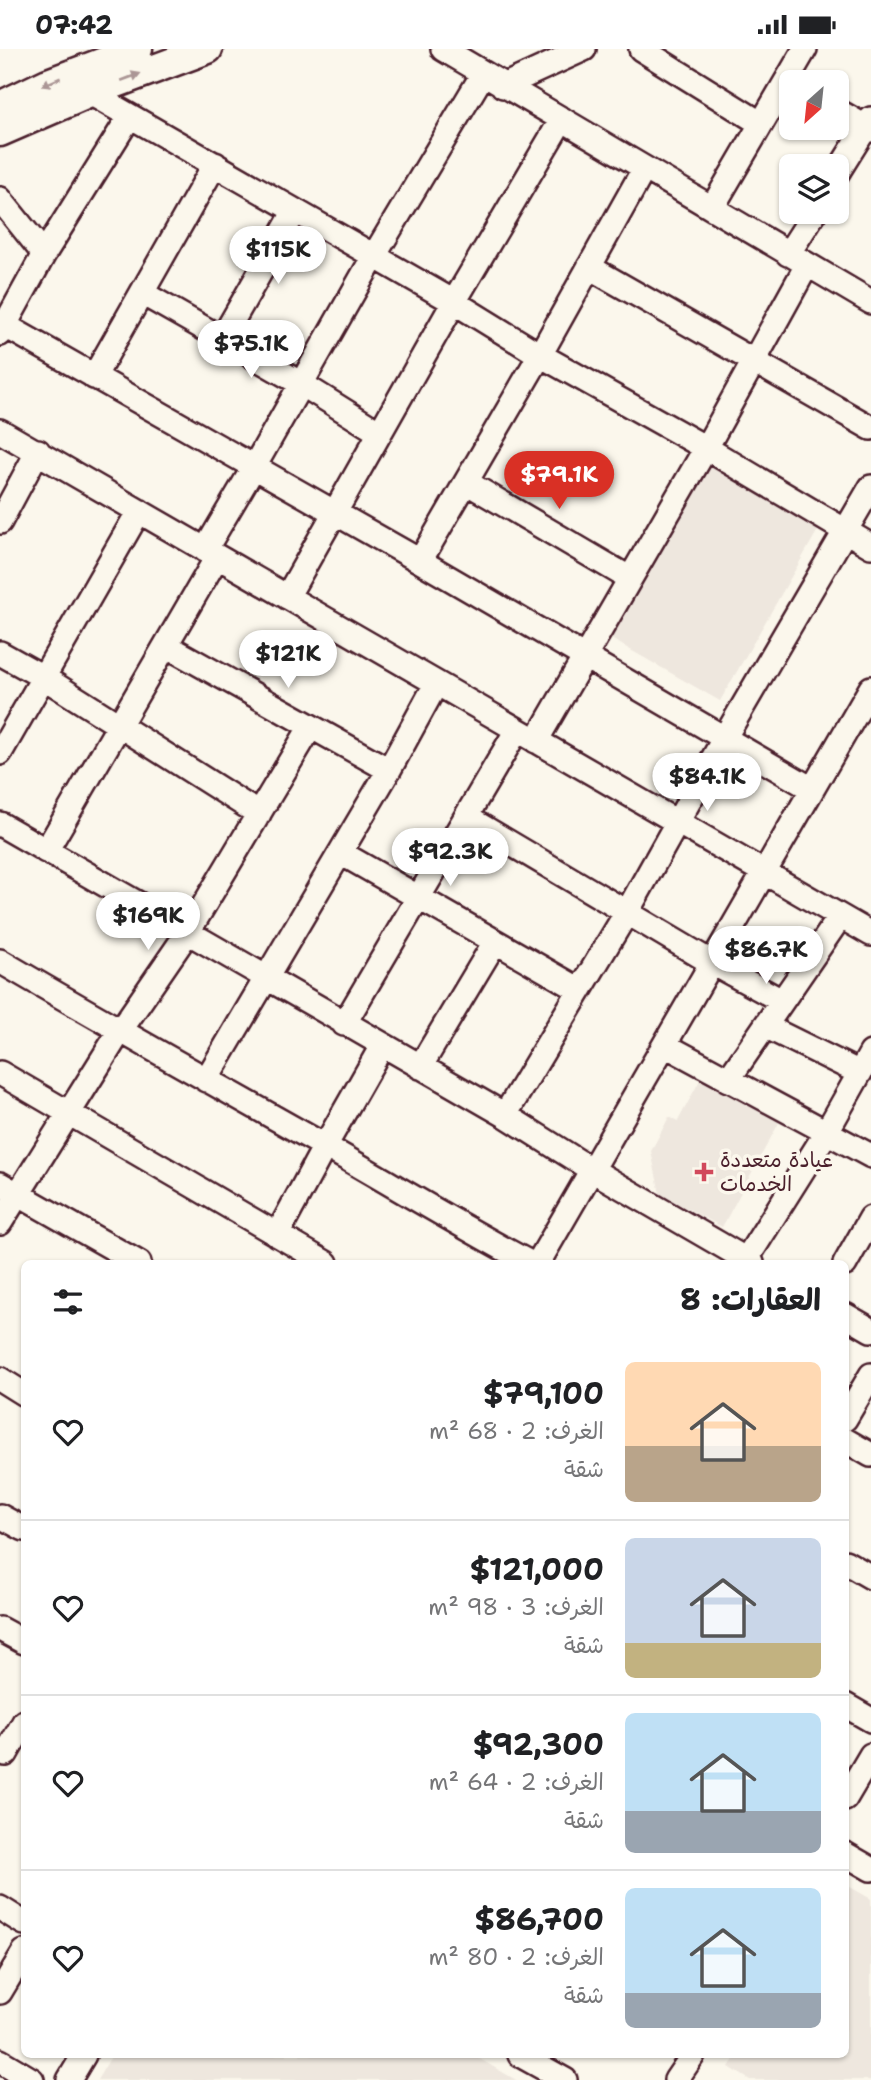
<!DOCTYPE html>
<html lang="ar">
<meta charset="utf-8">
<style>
:root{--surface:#fff;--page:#f6f6f6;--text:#202124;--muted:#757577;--line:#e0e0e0;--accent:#d93025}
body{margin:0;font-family:"Shantell Sans","Playpen Sans Arabic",sans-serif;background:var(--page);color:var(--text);direction:rtl;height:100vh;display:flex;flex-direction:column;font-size:26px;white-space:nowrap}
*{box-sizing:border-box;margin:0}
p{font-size:23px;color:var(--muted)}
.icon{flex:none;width:38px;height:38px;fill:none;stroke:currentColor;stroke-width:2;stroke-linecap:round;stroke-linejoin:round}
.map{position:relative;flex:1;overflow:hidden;direction:ltr}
.panel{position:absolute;left:21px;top:1211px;width:828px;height:798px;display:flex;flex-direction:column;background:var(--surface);border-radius:10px;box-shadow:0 2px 5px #0004;direction:rtl}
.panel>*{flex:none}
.needle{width:46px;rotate:207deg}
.tools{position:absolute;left:779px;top:21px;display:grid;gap:14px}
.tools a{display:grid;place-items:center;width:70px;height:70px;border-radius:10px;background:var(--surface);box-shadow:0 2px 5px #0004;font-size:35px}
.price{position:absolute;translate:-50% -60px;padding:0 16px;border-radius:24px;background:#fff;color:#222;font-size:23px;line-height:46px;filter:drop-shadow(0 2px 4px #0008)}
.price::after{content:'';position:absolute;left:50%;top:42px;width:21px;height:16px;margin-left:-10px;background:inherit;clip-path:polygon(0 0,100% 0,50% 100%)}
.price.on{background:var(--accent);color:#fff}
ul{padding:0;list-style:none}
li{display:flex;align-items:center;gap:21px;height:175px;padding:0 28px}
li+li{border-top:2px solid var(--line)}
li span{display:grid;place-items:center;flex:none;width:196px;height:140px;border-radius:10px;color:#555}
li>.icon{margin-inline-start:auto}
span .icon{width:84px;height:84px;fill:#fffc;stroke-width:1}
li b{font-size:30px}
h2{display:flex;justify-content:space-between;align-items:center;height:84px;padding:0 28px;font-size:30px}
.status{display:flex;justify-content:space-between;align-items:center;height:49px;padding:0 35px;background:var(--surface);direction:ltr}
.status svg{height:19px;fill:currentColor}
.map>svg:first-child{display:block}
.built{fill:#eee7de}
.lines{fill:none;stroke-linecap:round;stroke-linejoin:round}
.minor-casing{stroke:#4a1f2b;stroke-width:28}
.major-casing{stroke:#4a1f2b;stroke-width:33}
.minor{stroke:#fbf7ec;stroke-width:23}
.major{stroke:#fbf7ec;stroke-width:28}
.oneway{fill:#ab9695}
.poi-dot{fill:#d1495b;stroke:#fbf7ec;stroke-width:2.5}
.labels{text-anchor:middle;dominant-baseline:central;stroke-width:7;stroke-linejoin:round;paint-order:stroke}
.poi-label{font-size:21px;fill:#4a1f2b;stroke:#fbf7ec;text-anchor:start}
</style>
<div class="status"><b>07:42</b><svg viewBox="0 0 49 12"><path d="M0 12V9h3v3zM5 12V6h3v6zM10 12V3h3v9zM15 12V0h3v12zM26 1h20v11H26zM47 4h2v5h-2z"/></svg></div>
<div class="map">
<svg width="871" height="2031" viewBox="0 0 871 2031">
<rect width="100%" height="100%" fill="#fbf7ec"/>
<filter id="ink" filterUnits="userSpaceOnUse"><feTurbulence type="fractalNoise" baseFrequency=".0143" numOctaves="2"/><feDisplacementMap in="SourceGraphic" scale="14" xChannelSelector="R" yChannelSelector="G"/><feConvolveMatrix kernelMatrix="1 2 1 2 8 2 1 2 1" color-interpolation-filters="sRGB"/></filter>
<g filter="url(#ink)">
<!-- built -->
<path class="built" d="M708 408 822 474 720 652 606 587Z
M701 1029 780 1072 722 1178 660 1145 651 1102 669 1068 678 1072Z
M845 1835 871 1850V2031H750L729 2018 737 2006H845Z
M112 2006H473L516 2031H97Z"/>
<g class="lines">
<defs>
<path id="minor" d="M443 0 871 253
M641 0 760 74
M503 37 584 0
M90 44 454 253 540 306 706 399 871 497
M836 61 871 81
M836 126 871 70
M0 150 44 205
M712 159 805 0
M788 205 815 163
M589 218 871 379
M142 244 300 334 380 384
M4 276 420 512 812 740
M0 285 44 205 130 67
M222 290 295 162
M94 328 215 115
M0 382 871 885
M466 433 629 529
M0 473 38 402
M205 501 254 418 374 207 483 25
M420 512 540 306 644 120
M287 548 454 253 562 70
M167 597 389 721
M0 604 43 628 259 765
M536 692 706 399 807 216
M0 704 139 462
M466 768 714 915 782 952
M0 775 505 1066 592 1121 752 1214
M46 802 217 508
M341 804 580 941
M0 912C107 975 215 1035 323 1096 392 1135 460 1177 530 1214
M344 975 517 681
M765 977 860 1024
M665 996 871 1107
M420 1018 495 893
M0 1024 326 1214
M206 1031 389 721 436 635
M728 1031 840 868
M505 1066 627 863 725 688 871 438
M0 1135 139 1214
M0 1174 120 982 188 883 310 679
M277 1186 325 1097 382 997
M746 1211 826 1084 871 1004
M538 1214 871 639
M845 1215 871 1169
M845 1266 871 1281
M0 1330 24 1345
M845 1370 871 1326
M845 1391 871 1406
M0 1467 24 1480
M845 1513 871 1528
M0 1580 24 1593
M845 1656 871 1671
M6 1705 24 1673
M845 1750 871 1706
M845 1805 871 1820
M0 1859 24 1874
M0 1943 24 1903
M520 2006 565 2031
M0 2012 32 2031
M69 2031 84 2006
M676 2031 693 2006"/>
<path id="major" d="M0 57 48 34 138 0
M0 83 90 44 208 0"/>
</defs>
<!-- minor casing -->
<use href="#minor" class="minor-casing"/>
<!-- major casing -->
<use href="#major" class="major-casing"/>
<!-- minor -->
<use href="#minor" class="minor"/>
<!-- major -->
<use href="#major" class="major"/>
</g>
<!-- one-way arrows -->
<defs><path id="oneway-solid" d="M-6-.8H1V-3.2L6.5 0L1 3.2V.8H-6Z" transform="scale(1.75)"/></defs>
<g class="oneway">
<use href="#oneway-solid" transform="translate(131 28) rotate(-21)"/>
<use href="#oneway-solid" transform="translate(51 33) rotate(157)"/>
</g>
</g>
<!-- markers -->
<path class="poi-dot" d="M700.5 1112.5h7v7h7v7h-7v7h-7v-7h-7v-7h7z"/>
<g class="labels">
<!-- poi labels -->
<g class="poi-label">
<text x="720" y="1111">عيادة متعددة<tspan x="720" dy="24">الخدمات</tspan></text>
</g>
</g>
</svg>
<div class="tools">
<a><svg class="needle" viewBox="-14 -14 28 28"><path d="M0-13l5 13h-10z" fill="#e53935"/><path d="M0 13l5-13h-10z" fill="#757577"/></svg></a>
<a><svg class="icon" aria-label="layers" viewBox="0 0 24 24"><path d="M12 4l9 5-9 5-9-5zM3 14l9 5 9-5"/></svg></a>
</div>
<b class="price" style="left:278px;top:237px">$115K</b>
<b class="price" style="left:251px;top:331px">$75.1K</b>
<b class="price on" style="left:559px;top:462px">$79.1K</b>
<b class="price" style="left:288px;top:641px">$121K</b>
<b class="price" style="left:707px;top:764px">$84.1K</b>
<b class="price" style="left:450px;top:839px">$92.3K</b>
<b class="price" style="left:148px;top:903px">$169K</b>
<b class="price" style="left:766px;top:937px">$86.7K</b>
<section class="panel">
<h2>العقارات: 8<svg class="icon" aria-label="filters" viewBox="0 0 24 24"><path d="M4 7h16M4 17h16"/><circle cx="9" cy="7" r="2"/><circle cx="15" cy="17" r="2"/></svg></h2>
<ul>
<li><span style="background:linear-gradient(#ffd9b3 60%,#b9a48a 0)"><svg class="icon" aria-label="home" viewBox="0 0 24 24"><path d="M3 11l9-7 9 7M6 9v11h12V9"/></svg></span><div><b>$79,100</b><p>الغرف: 2 · 68 m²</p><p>شقة</p></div><svg class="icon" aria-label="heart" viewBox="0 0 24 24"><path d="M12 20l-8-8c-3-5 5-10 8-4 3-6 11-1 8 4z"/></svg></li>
<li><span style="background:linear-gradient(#c9d6e8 75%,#c2b280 0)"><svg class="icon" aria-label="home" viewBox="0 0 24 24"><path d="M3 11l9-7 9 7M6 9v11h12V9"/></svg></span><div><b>$121,000</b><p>الغرف: 3 · 98 m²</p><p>شقة</p></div><svg class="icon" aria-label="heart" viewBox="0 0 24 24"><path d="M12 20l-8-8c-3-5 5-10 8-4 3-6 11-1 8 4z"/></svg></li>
<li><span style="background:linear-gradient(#bfe0f5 70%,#9aa5b1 0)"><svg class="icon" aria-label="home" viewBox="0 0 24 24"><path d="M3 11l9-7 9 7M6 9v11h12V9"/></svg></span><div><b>$92,300</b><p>الغرف: 2 · 64 m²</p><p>شقة</p></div><svg class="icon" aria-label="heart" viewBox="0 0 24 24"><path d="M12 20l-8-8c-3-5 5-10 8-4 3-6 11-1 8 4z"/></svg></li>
<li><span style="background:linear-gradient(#bfe0f5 75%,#9aa5b1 0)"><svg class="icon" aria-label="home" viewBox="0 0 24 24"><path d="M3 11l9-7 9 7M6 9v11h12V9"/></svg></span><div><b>$86,700</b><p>الغرف: 2 · 80 m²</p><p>شقة</p></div><svg class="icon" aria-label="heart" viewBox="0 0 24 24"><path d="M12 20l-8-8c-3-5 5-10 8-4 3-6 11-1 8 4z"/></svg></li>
</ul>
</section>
</div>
